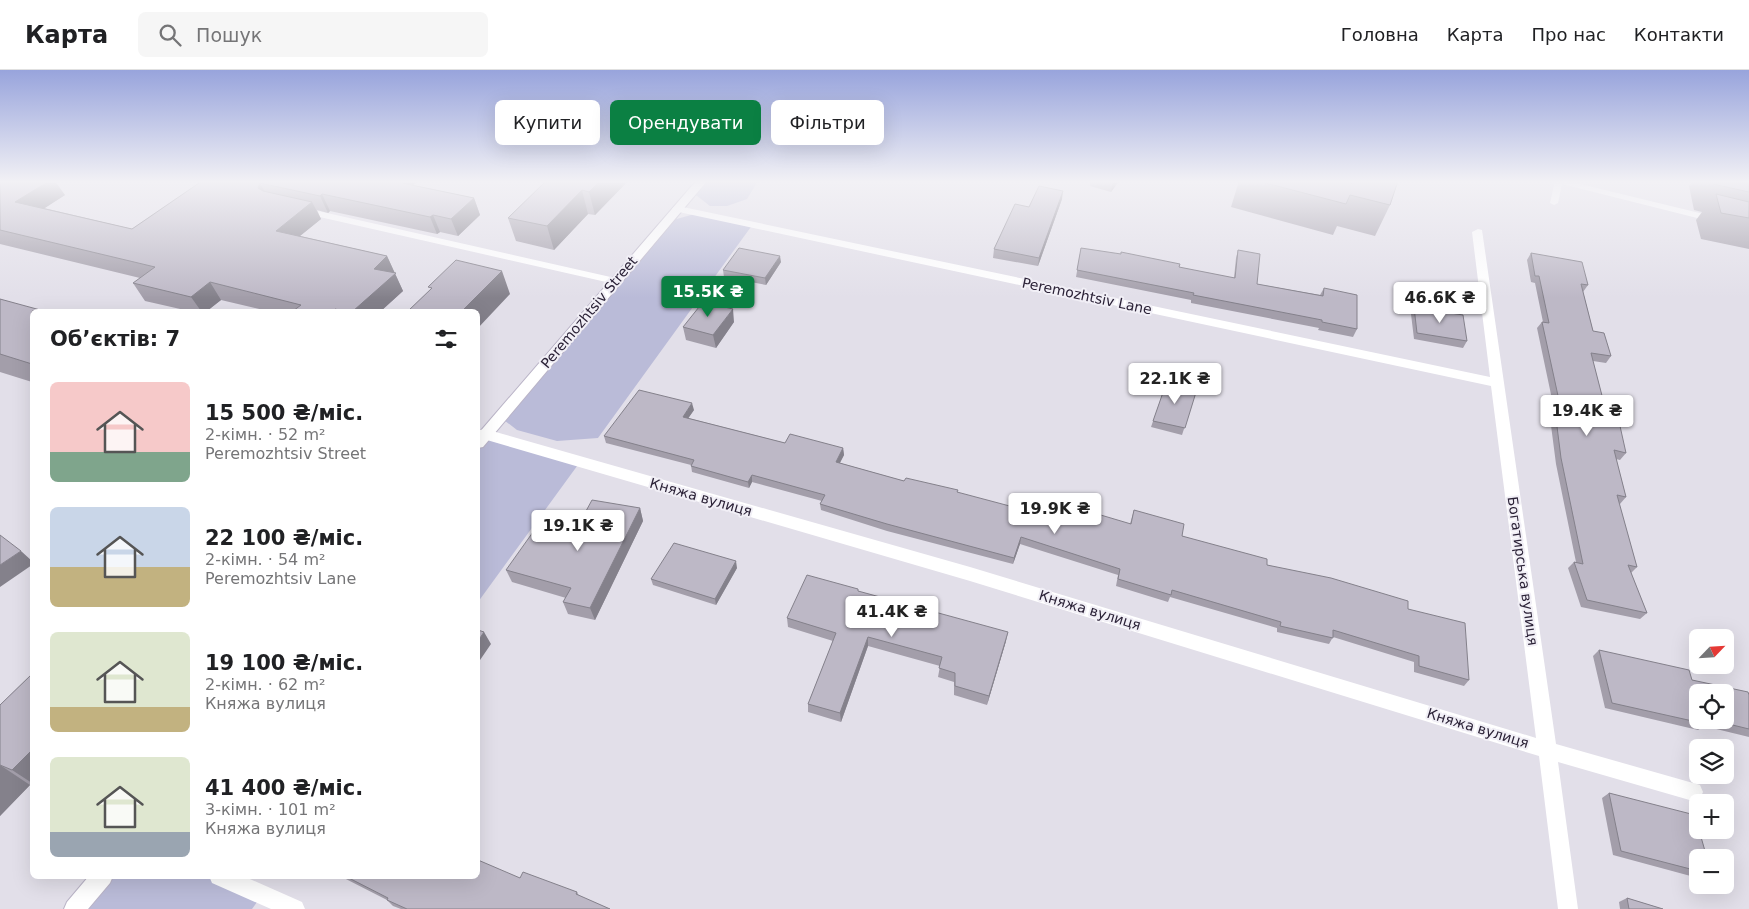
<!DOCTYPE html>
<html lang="uk">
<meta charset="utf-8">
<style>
:root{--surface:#fff;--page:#f6f6f6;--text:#202124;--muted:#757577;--line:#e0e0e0;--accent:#0b8043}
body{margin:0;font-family:"DejaVu Sans",sans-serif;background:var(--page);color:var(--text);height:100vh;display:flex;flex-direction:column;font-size:19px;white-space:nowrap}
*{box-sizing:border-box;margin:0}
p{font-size:16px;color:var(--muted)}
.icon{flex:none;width:28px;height:28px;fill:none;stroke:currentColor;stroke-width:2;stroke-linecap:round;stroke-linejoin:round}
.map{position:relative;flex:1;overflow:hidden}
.details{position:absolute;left:30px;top:239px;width:450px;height:570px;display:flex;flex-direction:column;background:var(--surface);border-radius:8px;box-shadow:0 5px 20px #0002}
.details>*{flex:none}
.hud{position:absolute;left:495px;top:30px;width:475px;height:45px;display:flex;gap:10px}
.needle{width:32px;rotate:65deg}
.buttons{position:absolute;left:1689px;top:559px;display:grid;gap:10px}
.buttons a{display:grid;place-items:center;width:45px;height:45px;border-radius:8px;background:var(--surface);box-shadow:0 5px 20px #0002;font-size:25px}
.price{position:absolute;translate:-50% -42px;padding:0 11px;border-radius:5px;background:#fff;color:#222;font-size:16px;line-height:32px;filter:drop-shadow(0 1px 2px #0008)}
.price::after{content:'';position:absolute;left:50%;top:30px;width:15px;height:11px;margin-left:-8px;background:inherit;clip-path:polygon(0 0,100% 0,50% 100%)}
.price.on{background:var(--accent);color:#fff}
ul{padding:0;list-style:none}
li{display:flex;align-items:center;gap:15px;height:125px;padding:0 20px}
li span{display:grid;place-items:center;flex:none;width:140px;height:100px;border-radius:8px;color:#555}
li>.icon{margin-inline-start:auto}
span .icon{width:60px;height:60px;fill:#fffc;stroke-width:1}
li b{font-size:21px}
h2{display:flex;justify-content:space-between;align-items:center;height:60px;padding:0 20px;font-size:21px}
.chip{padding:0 18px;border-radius:8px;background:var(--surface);box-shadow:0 5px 20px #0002;font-size:18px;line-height:45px}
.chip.on{background:var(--accent);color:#fff}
header{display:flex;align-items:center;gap:30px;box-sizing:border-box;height:70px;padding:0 25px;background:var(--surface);border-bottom:1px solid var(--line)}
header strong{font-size:24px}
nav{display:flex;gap:28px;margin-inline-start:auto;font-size:18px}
.search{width:350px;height:45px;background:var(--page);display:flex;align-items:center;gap:12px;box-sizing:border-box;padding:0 18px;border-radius:8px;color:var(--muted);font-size:19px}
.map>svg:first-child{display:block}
.green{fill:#babbd8}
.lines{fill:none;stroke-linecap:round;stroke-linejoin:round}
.secondary-casing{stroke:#bab4c7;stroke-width:2}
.lane{fill:#fff;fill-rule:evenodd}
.street{fill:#fff;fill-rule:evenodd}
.secondary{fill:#fff;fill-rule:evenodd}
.wall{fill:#a39eaa;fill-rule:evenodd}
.shaded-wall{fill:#84818b}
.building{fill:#bdb8c6;stroke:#84818b}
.labels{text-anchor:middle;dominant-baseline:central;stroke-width:4;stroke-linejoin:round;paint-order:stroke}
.street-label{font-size:14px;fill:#2b2237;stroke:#f1eff6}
</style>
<header>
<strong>Карта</strong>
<div class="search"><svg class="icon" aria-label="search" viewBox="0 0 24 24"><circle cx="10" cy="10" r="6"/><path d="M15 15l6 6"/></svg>Пошук</div>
<nav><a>Головна</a><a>Карта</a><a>Про нас</a><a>Контакти</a></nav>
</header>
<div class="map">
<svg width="1749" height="839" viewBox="0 0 1749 839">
<rect width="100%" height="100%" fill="#e2dfe9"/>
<!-- green -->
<path class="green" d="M702 111H758L747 129 727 136H710L692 122Z
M698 143 753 154 598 368 557 371 517 360 500 347 666 152Z
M485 364 580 392 478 532V373Z
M103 806H219L262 825 252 839H74Z"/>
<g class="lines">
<defs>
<path id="secondary" d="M696 111H707L483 377 478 378V364Z
M89 806H113L110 813 88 839H64L67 832Z"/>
</defs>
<!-- secondary casing -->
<use href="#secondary" class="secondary-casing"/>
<!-- lane -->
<path class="lane" d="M1555 111H1568L1716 147 1717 149 1713 152 1562 114 1558 133 1554 135 1550 133Z
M305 138 615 208 620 211 615 214 302 143V139Z"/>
<!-- street -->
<path class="street" d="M678 136 1490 307 1472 162 1478 159 1482 160 1556 674 1693 713 1700 715 1703 722 1700 729 1693 731 1558 692 1578 839H1558L1539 686 970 511 480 368 478 364 480 360 485 359 970 497 1536 668 1491 316 674 141 672 139 674 137Z
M209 806H243L302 832 305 839H271L212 813Z"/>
<!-- secondary -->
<use href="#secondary" class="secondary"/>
</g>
<!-- wall -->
<path class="wall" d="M0 111 65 125 44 138 132 159 202 111H418L413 115 474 128 480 145 458 166 440 162 437 164 330 141 328 143 317 140 321 149 300 166 387 186 403 221 381 241H268L221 230 207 241H189L145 231 133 213 140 208 0 174Z
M554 111H628L595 145 588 144 554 180 516 171 508 148Z
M1091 111H1119L1111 122 1090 116Z
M1239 111H1342L1353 114 1390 135 1375 166 1337 156 1333 165 1231 137Z
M1693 111H1749V179L1701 169 1696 150 1702 142 1694 140 1689 116Z
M1062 129 1038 196 993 188 994 179 1029 137Z
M1081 178 1234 208 1236 188 1238 180 1257 214 1320 225 1324 218 1357 259 1353 267 1318 260 1319 258 1191 233V230L1076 207Z
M1531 183 1588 215 1583 222 1593 261 1611 286 1606 293 1593 291 1607 345 1626 383 1620 390 1616 389 1626 427 1620 434H1619L1637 497 1631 503 1647 543 1640 549 1581 537 1568 498 1574 492H1576L1556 394 1549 340 1553 334 1537 258 1542 252H1543L1535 213 1531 212 1527 190Z
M781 192 766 215 724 207 723 200Z
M0 229 32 241V312L0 302Z
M1414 237 1467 271 1463 278 1414 269 1411 244Z
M734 252 716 278 686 270 683 257Z
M1167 311 1197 319 1182 365 1151 357Z
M694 340 688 348 785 373 843 378 844 385 840 393 904 411 957 423 1051 447 1130 454 1134 440 1182 466 1267 495 1408 539 1469 610 1464 616 1414 602V592L1333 567 1329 574 1277 562V558L1170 527 1168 532 1116 516 1118 505 1020 474 1013 494 887 461 821 440 820 434 822 431 752 412 749 418 692 402 691 395 606 373 604 366Z
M640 438 643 451 595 550 568 544 563 532 566 528 512 512 506 500 573 465Z
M737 498 716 535 653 515 651 509Z
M858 519V521L1006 571 987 635 954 625V612L938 607 940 596 868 576 841 652 808 642V634L833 571 788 557 787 548Z
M1599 580 1692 610 1749 625V667L1704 656 1698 660 1605 638 1593 586ZM1725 622V650H1698Z
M32 604V716L30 715 0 746V635Z
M1609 723 1698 788V808L1613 785 1602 728Z
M340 806H478L520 808 577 822 579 826 610 839H401L393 836 387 830Z
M1627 828 1663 839H1620L1619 832Z"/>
<!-- shaded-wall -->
<path class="shaded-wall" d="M49 111H55L65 125 28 149 15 132Z
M392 111H418L399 128Z
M600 111H628L595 145 589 122Z
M1113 111H1119L1111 122Z
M260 113 269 130 258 118Z
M582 120 588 144 554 180 547 156Z
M1063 121 1062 129 1038 196 1039 188Z
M322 124 330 141 328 143 320 126Z
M474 128 480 145 458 166 451 149Z
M312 132 321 149 285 178 276 161Z
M433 145 440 162 437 164 430 147Z
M387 186 403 221 381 241H353L374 199Z
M780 186 781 192 766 215 765 208Z
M502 201 510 224 478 258V241H462Z
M210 212 221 230 207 241H201L191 227Z
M733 239 734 252 716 278 713 265Z
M692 333 694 340 685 353 683 347Z
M843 378 844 385 837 398 836 392Z
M752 405V412L749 418 748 412Z
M640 438 643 451 595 550 590 538Z
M1021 467 1020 474 1013 494 1014 488Z
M21 481 32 491V495L0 517V495Z
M736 491 737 498 716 535 715 529Z
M484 562 491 574 478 593V571Z
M1008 562 1006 571 987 635 989 626Z
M868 567V576L841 652 840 643Z
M32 680V713L12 700Z
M0 695 30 715 0 746Z"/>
<!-- building -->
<path class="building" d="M0 111H49L15 132 132 159 202 111H392L474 128 451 149 433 145 430 147 322 124 320 126 260 113 258 118 263 121 312 132 276 161 387 186 374 199 396 203 353 241H342L335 239 333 241H293L301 235 210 212 191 227 133 213 155 197 0 160Z
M546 111 553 112 554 111H600L589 122 582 120 547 156 508 148Z
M1258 111H1342L1354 114 1355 111H1398L1390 135 1350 125 1346 134Z
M1712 111H1749V122L1713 114Z
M1039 116 1063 121 1039 188 994 179 1015 134 1029 137Z
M1716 124 1749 132V148L1721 143Z
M739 178 780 186 765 208 723 200Z
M1081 178 1121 184V182L1180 194 1179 197 1235 208 1238 180 1260 184 1257 214 1323 226 1324 218 1357 225V259L1322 252V250L1193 225 1194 223 1077 200Z
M1531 183 1582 192 1588 215 1581 214 1593 261 1604 263 1611 286 1591 283 1607 345 1618 347 1626 383 1614 380 1626 427 1617 425 1637 497 1628 495 1647 543 1587 530 1574 492 1583 494 1561 388 1554 333 1560 335 1542 252 1549 253 1539 206H1535Z
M456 190 502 201 462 241H408L432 218 428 217Z
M0 229 44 241H32V294L0 284Z
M703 232 733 239 713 265 683 257Z
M1414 237 1463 245 1467 271 1417 263Z
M1167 311 1197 319 1185 358 1153 351Z
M639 320 692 333 683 347 785 373 790 364 843 378 836 392 904 411 906 408 958 420 957 422 1051 447 1057 432 1131 454 1134 440 1184 454 1182 466 1267 489V495L1331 508 1408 531V539L1465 553 1469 610 1419 596V586L1333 560V568L1280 556 1281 552 1172 520 1171 525 1118 509 1120 499 1021 467 1014 488 887 454 820 434 825 425 752 405 748 412 691 396 694 390 604 366Z
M592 430 640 438 590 538 563 532 571 518 506 500 538 455 573 465Z
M0 465 21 481 0 495Z
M674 473 736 491 715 529 651 509Z
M807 505 858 519V521L1008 562 989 626 955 616V603L939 598 942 587 868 567 840 643 808 634 836 563 787 548Z
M478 560 484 562 478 571Z
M1599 580 1689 600 1692 610 1748 622 1749 625V659L1712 650H1725V622H1698V650H1704L1706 654 1612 633Z
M32 604V680L12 700 0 695V635Z
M1609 723 1695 745 1698 753V760H1699L1707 788H1698V801L1621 781Z
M478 790 520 808 523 802 577 822 576 824 610 839H407L387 830 388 828 345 806H478Z
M1627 828 1663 839H1629Z"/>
<!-- sky -->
<linearGradient id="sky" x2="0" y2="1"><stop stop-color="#98a4dc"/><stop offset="0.49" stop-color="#f2f1f5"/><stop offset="1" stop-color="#f2f1f5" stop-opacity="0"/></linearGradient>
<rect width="1749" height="228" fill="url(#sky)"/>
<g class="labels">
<!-- street labels -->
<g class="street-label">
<text transform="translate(1087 226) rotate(12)">Peremozhtsiv Lane</text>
<text transform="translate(589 242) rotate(-50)">Peremozhtsiv Street</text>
<text transform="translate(701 427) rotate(16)">Княжа вулиця</text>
<text transform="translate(1523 501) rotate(82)">Богатирська вулиця</text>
<text transform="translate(1090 540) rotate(17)">Княжа вулиця</text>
<text transform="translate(1478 658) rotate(17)">Княжа вулиця</text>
</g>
</g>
</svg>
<div class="buttons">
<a><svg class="needle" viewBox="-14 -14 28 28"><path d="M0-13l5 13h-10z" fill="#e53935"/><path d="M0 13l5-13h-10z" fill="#757577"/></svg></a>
<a><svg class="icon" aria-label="locate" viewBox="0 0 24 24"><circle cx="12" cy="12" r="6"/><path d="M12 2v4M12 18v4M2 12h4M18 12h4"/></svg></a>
<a><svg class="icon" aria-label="layers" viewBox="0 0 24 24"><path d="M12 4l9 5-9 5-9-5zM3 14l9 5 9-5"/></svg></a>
<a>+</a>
<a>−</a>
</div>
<b class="price on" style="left:708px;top:248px">15.5K ₴</b>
<b class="price" style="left:1440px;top:254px">46.6K ₴</b>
<b class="price" style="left:1175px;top:335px">22.1K ₴</b>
<b class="price" style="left:1587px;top:367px">19.4K ₴</b>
<b class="price" style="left:1055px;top:465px">19.9K ₴</b>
<b class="price" style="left:578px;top:482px">19.1K ₴</b>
<b class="price" style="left:892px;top:568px">41.4K ₴</b>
<div class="hud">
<a class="chip">Купити</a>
<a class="chip on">Орендувати</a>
<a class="chip">Фільтри</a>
</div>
<section class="details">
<h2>Об’єктів: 7<svg class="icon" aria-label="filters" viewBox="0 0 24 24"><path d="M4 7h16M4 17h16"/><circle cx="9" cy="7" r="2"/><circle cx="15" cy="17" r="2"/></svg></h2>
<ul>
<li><span style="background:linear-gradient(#f6c9c9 70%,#7fa58c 0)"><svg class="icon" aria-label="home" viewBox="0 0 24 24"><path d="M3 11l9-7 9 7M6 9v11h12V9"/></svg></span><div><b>15 500 ₴/міс.</b><p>2-кімн. · 52 m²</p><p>Peremozhtsiv Street</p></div></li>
<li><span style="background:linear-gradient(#c9d6e8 60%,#c2b280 0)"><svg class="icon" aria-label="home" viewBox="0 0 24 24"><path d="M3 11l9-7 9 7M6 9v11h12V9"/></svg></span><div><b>22 100 ₴/міс.</b><p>2-кімн. · 54 m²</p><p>Peremozhtsiv Lane</p></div></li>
<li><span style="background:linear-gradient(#dfe7d0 75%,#c2b280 0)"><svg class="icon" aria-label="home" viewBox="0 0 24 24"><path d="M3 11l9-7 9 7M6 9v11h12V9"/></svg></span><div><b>19 100 ₴/міс.</b><p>2-кімн. · 62 m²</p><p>Княжа вулиця</p></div></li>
<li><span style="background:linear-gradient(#dfe7d0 75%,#9aa5b1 0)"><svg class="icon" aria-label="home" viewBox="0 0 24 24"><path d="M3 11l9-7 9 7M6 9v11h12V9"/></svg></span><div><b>41 400 ₴/міс.</b><p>3-кімн. · 101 m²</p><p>Княжа вулиця</p></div></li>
</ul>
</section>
</div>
